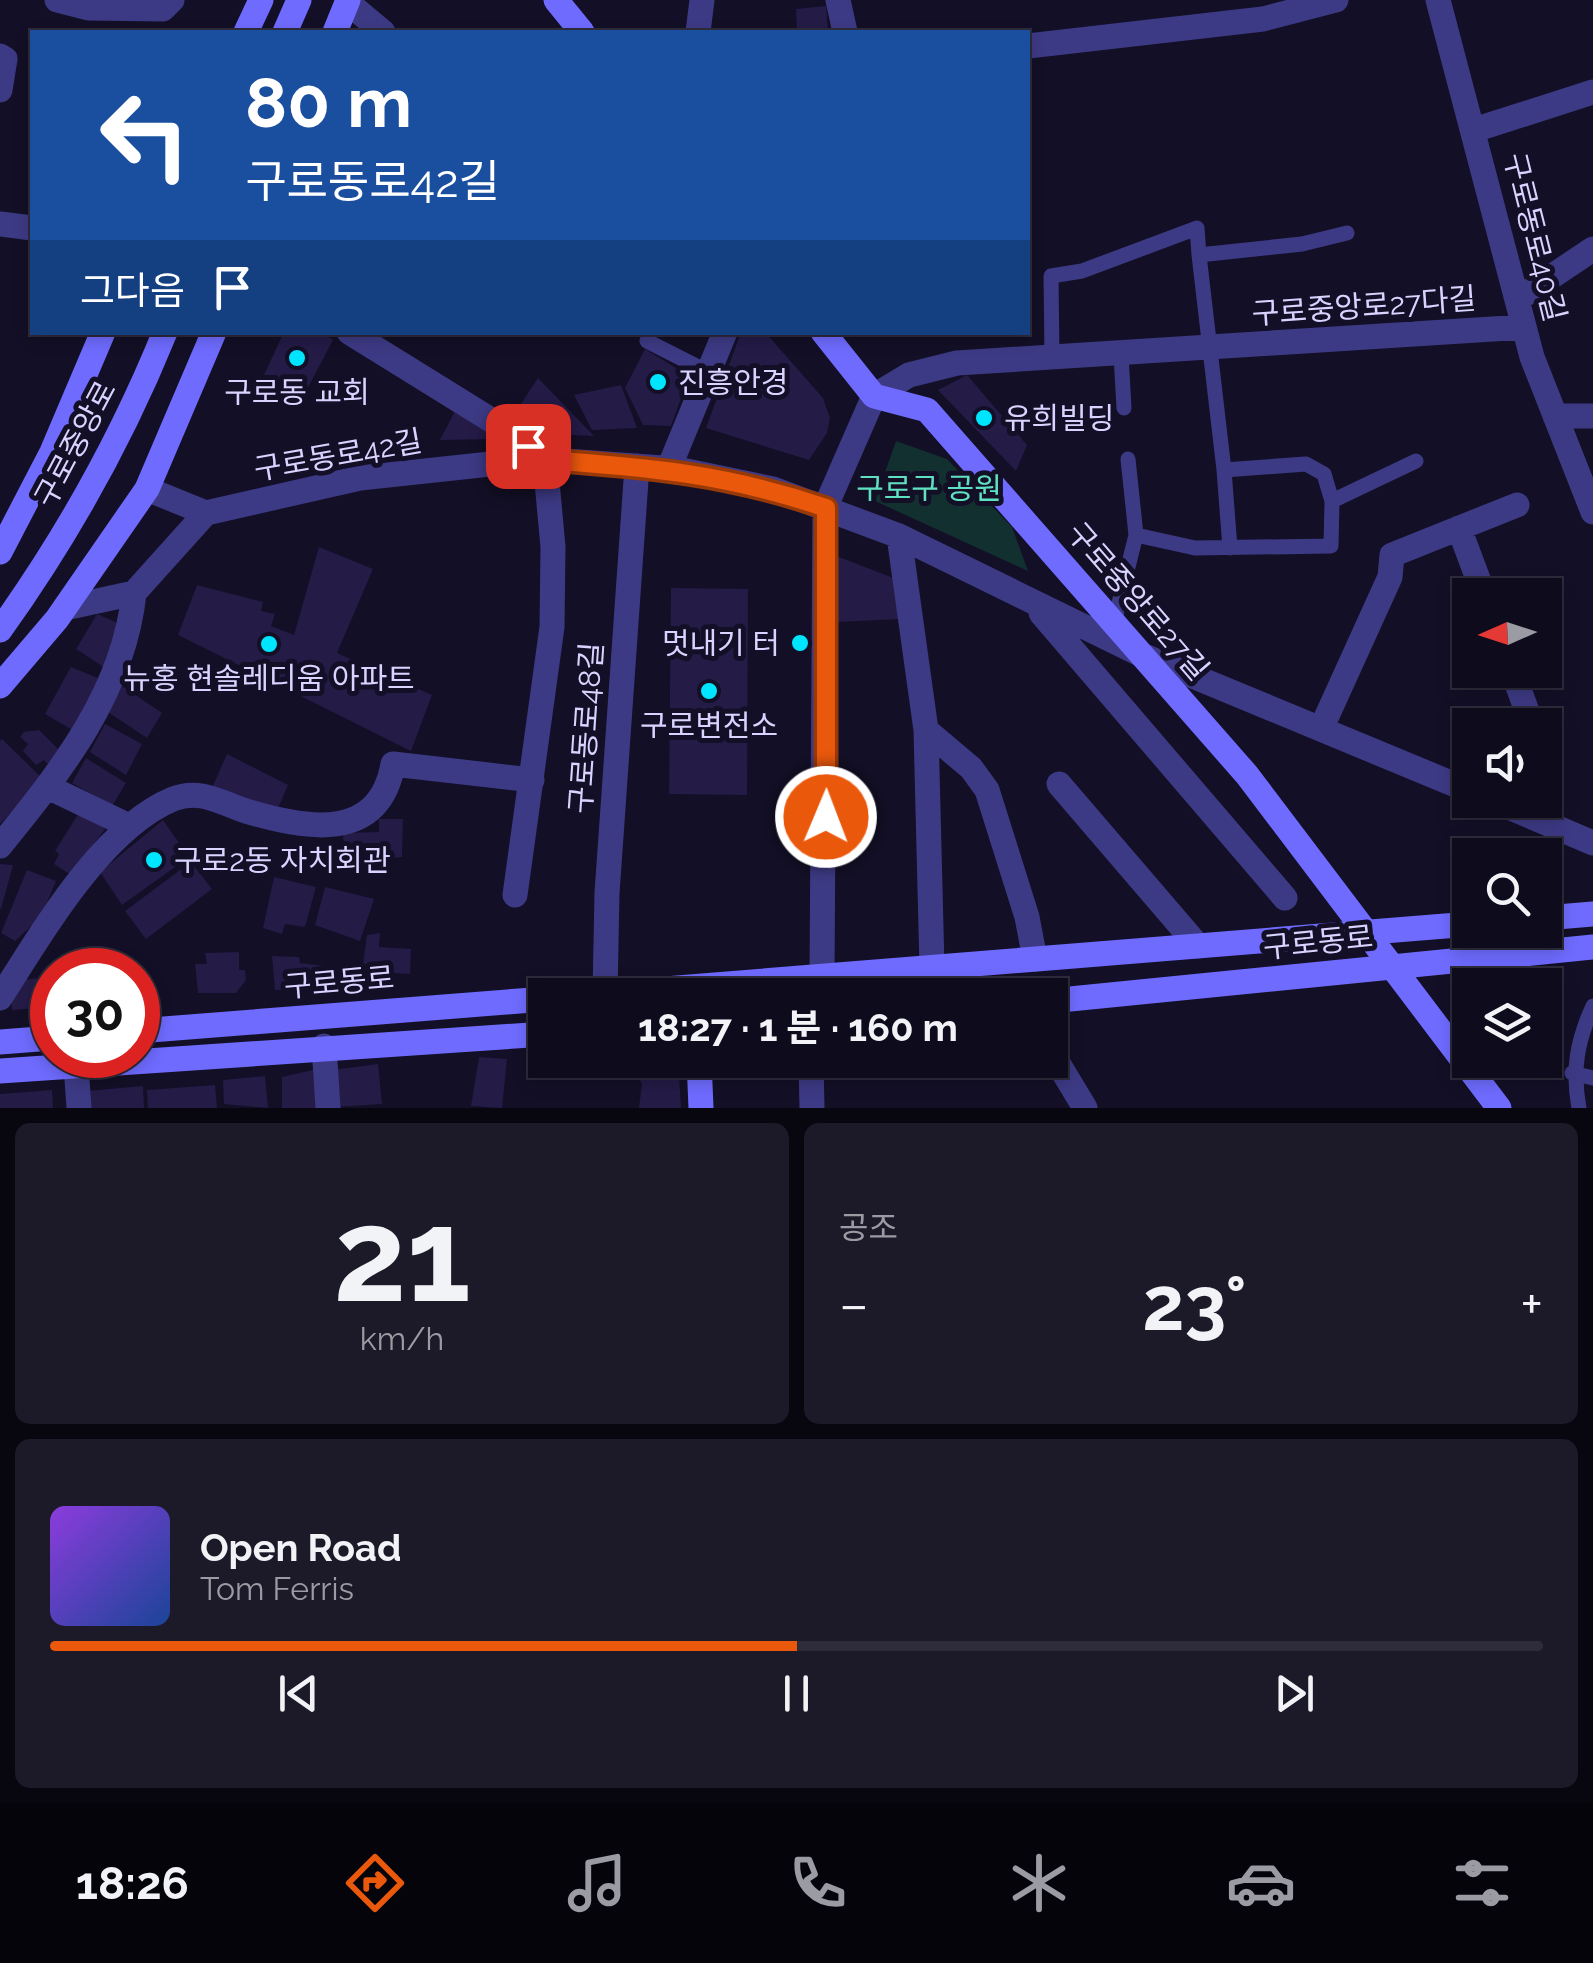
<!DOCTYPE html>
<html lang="ko">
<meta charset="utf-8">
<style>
body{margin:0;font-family:Raleway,"Noto Sans KR",sans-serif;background:#1c1929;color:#f1f3f6;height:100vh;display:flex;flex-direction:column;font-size:38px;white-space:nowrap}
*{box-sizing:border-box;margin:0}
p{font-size:32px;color:#9b9ba3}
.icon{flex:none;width:55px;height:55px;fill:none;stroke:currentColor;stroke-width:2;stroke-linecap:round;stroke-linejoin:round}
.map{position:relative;height:1108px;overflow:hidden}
.details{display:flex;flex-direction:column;gap:15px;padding:15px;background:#08060f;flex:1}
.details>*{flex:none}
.top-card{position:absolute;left:30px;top:30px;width:1000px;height:305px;border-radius:0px;box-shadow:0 5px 15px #0003,0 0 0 2px #2e2b3b;background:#1a4fa0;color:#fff;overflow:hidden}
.needle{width:65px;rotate:267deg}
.fabs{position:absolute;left:1452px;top:578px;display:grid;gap:20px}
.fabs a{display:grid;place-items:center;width:110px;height:110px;border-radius:0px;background:#0e0b1c;box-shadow:0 5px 15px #0003,0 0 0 2px #2e2b3b;font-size:50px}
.speed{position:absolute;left:30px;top:948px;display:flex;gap:20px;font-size:50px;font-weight:700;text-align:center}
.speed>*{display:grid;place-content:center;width:130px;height:130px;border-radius:50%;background:#0e0b1c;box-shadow:0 5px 15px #0003,0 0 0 2px #2e2b3b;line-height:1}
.speed .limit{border:15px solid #d22;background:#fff;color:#111}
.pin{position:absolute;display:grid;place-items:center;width:85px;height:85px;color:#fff;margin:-42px;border-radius:20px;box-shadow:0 5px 15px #0006}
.me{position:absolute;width:110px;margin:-55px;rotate:1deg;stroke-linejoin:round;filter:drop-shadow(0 0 8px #0008)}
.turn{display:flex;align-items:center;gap:35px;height:210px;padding:0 50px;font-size:45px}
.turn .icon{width:130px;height:130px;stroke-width:2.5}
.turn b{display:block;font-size:70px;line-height:85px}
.then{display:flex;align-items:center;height:95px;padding:0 50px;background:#0003;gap:20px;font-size:38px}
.big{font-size:75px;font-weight:700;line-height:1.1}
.details .card{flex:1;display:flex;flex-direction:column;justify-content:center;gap:15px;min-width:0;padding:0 35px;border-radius:15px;background:#1c1929}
.details .dial{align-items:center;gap:0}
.dial b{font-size:130px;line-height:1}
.song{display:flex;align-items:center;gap:30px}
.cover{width:120px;height:120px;border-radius:15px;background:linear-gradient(135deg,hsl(270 70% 55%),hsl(220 70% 35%))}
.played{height:10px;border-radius:5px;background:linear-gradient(90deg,#ea580c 50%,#2e2b3b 50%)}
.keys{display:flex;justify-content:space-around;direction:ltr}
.heat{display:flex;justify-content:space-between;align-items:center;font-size:55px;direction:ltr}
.details .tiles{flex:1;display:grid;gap:15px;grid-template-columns:1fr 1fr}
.card:last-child{grid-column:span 2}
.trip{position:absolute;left:528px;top:978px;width:540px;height:100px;border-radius:0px;background:#0e0b1c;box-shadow:0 5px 15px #0003,0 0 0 2px #2e2b3b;font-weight:700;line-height:100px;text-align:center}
.dock{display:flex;height:160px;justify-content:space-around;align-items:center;background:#06040b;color:#9b9ba3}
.dock .icon{width:70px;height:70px}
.dock .active{color:#ea580c}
.dock b{font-size:45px;color:#f1f3f6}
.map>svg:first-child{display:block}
.green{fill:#12302f}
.building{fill:#241b47}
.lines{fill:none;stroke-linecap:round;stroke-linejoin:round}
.lane{stroke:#3d3a85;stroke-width:15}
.street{stroke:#3d3a85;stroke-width:25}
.secondary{stroke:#6f6bff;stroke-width:25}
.route-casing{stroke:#983908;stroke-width:25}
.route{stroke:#ea580c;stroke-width:18}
.poi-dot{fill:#00e5ff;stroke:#130f26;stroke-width:4}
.labels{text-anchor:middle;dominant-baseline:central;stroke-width:10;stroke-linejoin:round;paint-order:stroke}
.street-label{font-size:30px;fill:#d9d4ff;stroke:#130f26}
.poi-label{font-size:30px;fill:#d9d4ff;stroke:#130f26;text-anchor:start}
.park-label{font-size:30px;fill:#5fe0c0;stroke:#130f26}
</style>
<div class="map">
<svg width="1593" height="1108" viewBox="0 0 1593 1108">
<rect width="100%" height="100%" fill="#130f26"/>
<path class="green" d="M896,441L947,459L1012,527L1028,571L875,501Z"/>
<path class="building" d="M826,6L828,32H797L796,9Z
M284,332H321L333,340L304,395L263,377Z
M741,332H765L823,398L830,418L827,433L809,460L706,428Z
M645,349L689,376L671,426L643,425L625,388Z
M967,375L1027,445L1016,471L938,390Z
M538,378L594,436L531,433L513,416Z
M621,385L637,428L592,430L574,395Z
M455,411L495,432L492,439L440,440Z
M319,547L373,569L337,653L432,695L411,751L178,635L197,585L263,602L261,611L275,614L271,626L294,635Z
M834,555L896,579L899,619L838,622Z
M671,588L748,589L747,795L669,794Z
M97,614L129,628L105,668L76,649Z
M71,667L105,681L76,732L45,714Z
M122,686L162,713L147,738L108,712Z
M105,724L142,744L126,775L90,752Z
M39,730L62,753L51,768L44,760L36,765L23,751L28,744L20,737L24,732Z
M2,739L43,779L0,824V741Z
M227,754L288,785L276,813L212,788Z
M86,758L126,783L112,806L72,783Z
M80,811L105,829L71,875L54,864L59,854L55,851Z
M379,819H403L402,857L344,861L343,833L379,832Z
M163,820L189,857L122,905L100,872Z
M191,862L212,889L146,939L125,911Z
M0,864L13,865L1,909H0Z
M27,870L56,881L41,917L15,941L1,933Z
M274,877L316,887L305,927L285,924L282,934L263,928Z
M325,887L374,899L360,941L315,925Z
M380,933L379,947L411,949L410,974L362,971L367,935Z
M239,952V970H245L246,980L236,993H198L195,964H207L205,953Z
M272,956L299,957L300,963L340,968V989L275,990Z
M52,977V1007L12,1010L11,995L21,980Z
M1550,981L1553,999L1545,1028V985L1529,982Z
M479,1057L507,1059L502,1108L471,1106Z
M629,1060H678L681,1108H639L642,1084Z
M378,1064L382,1104L336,1107L333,1070Z
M313,1070L317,1108H282V1077Z
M265,1076L268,1108L224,1104L223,1080Z
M215,1085L217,1108H148L147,1090Z
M143,1086L144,1108H87L86,1091Z
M52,1090L53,1108H0V1094Z"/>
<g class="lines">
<path class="lane" d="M1199,255L1224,470
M647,341L706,371
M1121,355L1124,408
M1052,358L1051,276L1082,271L1197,228L1199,255L1302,244L1347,233
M1136,535L1195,548L1331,546L1332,501L1416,461
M1230,548L1224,470L1306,464L1324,474L1332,501
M1114,623L1136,535L1128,459
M1572,1073L1593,1078
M1579,1108C1572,1070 1577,1041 1593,1006"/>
<path class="street" d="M57,0L88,8L163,9L172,0
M838,0L845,32
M1438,0L1532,357L1593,512
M347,2L383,32
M698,32L702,0
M1028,46L1263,19L1336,0
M0,56L5,59L0,90
M1474,130L1593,92
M0,224L32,228
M1518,299L1593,249
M349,332L512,433L545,460L553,547L552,627L515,895
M1555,416H1593
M669,468L725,332
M147,489L206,513L360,478L537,459L677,469L773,489L899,536L1142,655L1470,791
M1459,528L1484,595
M899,536L926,730L932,967
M65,608L134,593L206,513
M1041,613L1285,898
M1512,670L1532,725
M1321,729L1390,577L1392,555L1517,505
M926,730L971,768L987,790L1027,917L1035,959
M1545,759V765
M1059,784L1198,946
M48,787L129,826
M1492,800L1593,843
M0,846C61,771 124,692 134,593
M822,976L825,508L874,396L909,375L957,363L1524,327
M605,994L607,893L637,466
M0,998C42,933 101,829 173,799C200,788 221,803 246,811C305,829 379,843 393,764L532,780
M324,1046L328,1108
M1050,1050L1085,1108
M811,1060L812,1108
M76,1065L79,1108"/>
<path class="secondary" d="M556,0L582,32
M246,32L261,0
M285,32L299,0
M335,32L348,0
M823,332L874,396L927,410L1247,775L1499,1108
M0,552L52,452L103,332
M0,630C66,538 122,438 165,332
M0,686L57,619L147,489L214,332
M1545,918L1593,914
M590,995L1470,924
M1050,1001L1593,947
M138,1031L545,999
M0,1042L52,1038
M699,1060L701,1108
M1468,1065L1463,1038L1470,1001
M0,1071L545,1034"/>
</g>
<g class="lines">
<defs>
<path id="route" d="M528,446L545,460C647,467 728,474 826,508V817"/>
</defs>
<use href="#route" class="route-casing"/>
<use href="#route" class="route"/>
</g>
<g class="poi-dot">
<circle cx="297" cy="358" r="10"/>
<circle cx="658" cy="382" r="10"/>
<circle cx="984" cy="418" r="10"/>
<circle cx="800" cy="643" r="10"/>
<circle cx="269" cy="644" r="10"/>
<circle cx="709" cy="691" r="10"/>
<circle cx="154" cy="860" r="10"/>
</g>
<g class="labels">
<g class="street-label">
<text transform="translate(1535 237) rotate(76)">구로동로40길</text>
<text transform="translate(1364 306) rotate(-4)">구로중앙로27다길</text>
<text transform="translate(75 444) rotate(-62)">구로중앙로</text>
<text transform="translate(338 455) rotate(-10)">구로동로42길</text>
<text transform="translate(1138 601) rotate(49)">구로중앙로27길</text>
<text transform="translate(586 728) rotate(-86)">구로동로48길</text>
<text transform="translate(1318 942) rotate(-6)">구로동로</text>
<text transform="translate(339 982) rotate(-5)">구로동로</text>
</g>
<g class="poi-label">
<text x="678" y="382">진흥안경</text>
<text x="297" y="392" text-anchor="middle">구로동 교회</text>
<text x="1004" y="418">유희빌딩</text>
<text x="780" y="643" text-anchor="end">멋내기 터</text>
<text x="269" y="678" text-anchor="middle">뉴홍 현솔레디움 아파트</text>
<text x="709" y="725" text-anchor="middle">구로변전소</text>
<text x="174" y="860">구로2동 자치회관</text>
</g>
<g class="park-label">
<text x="929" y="488">구로구 공원</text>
</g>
</g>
</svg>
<div class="fabs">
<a><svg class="needle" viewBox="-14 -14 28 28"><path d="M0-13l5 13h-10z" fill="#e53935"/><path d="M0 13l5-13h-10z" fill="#9b9ba3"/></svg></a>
<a><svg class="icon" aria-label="sound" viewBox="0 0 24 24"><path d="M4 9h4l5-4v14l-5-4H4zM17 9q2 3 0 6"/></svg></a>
<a><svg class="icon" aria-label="search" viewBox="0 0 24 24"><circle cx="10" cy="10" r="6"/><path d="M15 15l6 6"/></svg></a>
<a><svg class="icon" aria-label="layers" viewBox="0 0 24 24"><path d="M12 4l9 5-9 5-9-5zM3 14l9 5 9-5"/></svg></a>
</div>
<div class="speed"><div class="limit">30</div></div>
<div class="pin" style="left:528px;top:446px;background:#d93025"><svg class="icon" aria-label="arrive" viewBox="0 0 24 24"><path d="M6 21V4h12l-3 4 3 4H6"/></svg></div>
<svg class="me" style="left:826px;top:817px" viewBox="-20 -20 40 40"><circle r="17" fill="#ea580c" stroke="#fff" stroke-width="3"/><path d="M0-11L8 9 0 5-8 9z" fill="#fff"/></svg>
<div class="trip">18:27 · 1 분 · 160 m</div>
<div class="top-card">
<div class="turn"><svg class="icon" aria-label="left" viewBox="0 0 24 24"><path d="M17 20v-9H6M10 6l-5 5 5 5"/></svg><div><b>80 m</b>구로동로42길</div></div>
<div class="then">그다음<svg class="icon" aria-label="arrive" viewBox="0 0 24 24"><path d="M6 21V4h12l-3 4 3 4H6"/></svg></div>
</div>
</div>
<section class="details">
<div class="tiles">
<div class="card dial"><b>21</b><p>km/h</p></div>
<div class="card"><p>공조</p>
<div class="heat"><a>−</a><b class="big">23°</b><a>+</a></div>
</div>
<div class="card">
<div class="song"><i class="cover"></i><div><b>Open Road</b><p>Tom Ferris</p></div></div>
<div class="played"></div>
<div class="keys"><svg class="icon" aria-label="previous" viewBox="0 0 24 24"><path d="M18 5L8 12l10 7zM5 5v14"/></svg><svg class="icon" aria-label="pause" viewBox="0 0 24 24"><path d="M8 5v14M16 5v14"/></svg><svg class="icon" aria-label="next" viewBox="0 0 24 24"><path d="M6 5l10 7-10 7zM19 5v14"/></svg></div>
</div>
</div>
</section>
<nav class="dock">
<b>18:26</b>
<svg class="icon active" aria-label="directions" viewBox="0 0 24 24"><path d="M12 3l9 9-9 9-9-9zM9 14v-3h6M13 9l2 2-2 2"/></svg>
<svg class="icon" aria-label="music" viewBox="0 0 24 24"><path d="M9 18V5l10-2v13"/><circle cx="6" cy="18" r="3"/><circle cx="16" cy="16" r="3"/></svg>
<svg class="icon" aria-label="phone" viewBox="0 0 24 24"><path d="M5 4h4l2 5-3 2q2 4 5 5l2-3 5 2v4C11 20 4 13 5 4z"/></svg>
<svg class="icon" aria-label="climate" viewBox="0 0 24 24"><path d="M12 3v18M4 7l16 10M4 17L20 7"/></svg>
<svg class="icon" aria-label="car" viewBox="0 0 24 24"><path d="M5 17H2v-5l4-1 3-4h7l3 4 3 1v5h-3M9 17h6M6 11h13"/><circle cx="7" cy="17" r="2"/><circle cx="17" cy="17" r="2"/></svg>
<svg class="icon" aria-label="filters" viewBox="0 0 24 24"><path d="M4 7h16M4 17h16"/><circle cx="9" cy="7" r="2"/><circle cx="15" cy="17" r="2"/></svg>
</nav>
